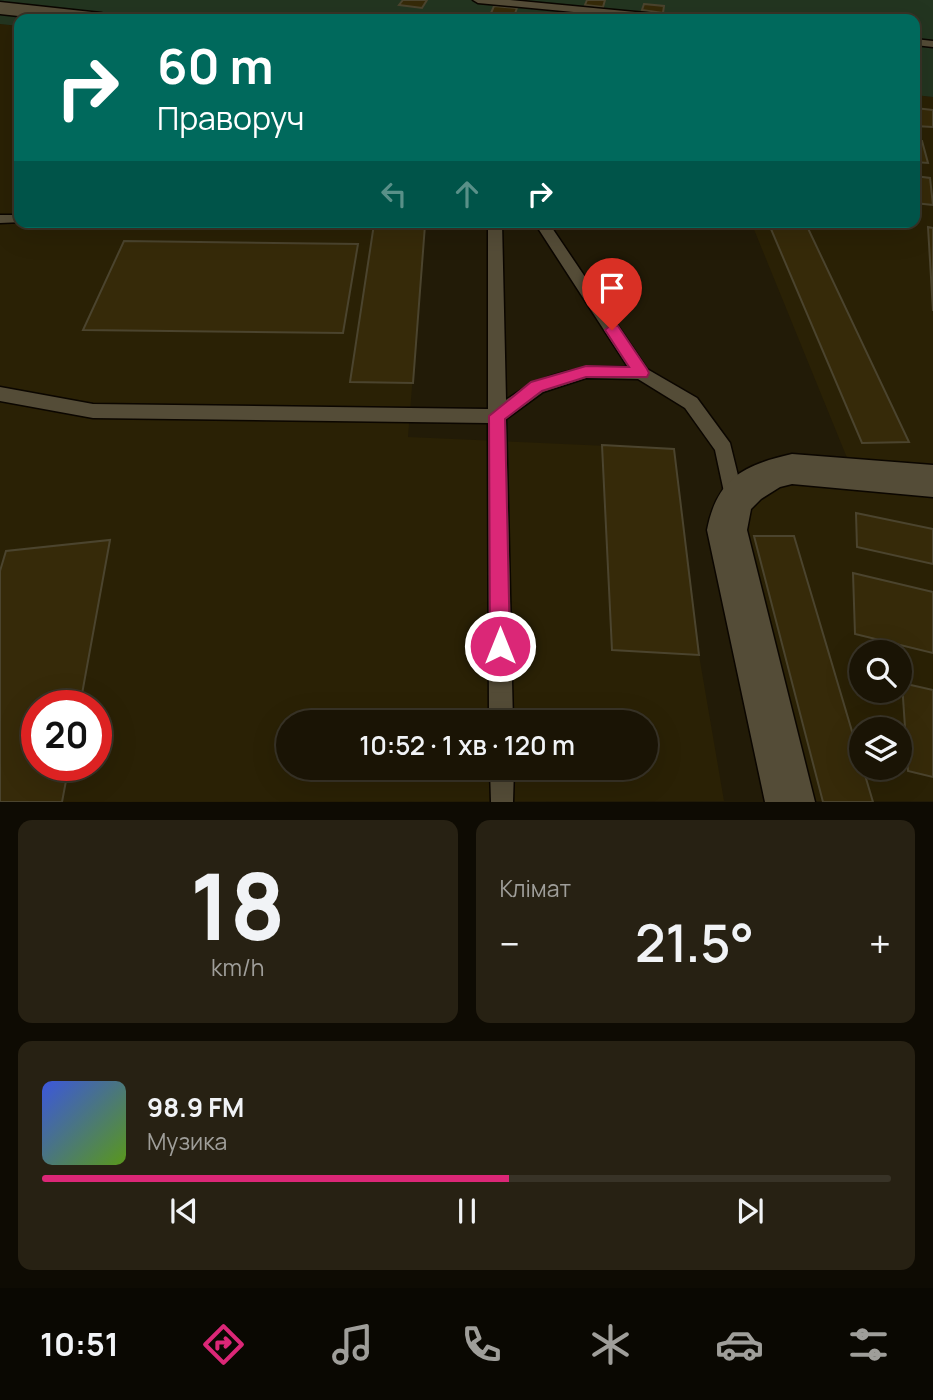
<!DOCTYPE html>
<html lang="uk">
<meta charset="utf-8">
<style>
body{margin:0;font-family:Manrope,sans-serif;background:#272113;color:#f1f3f6;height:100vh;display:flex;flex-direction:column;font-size:26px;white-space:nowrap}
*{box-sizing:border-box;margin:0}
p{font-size:23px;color:#9f9e9a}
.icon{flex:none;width:38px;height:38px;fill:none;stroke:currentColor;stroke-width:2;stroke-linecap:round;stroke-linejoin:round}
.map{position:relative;height:802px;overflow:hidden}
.panel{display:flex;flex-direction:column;gap:18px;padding:18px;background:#0e0b03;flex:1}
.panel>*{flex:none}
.hud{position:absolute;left:14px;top:14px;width:906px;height:214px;border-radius:14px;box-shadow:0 7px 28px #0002,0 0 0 2px #383327;background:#00695c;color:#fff;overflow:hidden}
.tools{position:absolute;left:849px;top:640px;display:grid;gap:14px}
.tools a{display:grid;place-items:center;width:63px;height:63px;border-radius:50%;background:#1a1405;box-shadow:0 7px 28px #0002,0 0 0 2px #383327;font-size:35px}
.speed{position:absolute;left:21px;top:690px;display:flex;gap:14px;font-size:35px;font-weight:700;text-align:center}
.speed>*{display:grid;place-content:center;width:91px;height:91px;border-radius:50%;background:#1a1405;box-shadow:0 7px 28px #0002,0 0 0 2px #383327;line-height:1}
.speed .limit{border:10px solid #d22;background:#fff;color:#111}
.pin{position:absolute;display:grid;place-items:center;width:60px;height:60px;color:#fff;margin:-72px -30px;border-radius:50% 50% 50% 0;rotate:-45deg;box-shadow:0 0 7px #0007}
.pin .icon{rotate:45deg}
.me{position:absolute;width:77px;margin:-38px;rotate:0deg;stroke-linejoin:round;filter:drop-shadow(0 0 5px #0008)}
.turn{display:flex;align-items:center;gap:24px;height:147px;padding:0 28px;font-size:32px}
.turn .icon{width:91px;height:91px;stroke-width:2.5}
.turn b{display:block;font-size:49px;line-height:60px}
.lanes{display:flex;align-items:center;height:66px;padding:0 28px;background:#0003;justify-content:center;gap:35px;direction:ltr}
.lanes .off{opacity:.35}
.big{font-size:52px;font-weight:600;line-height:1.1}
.panel .widget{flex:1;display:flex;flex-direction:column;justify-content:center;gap:10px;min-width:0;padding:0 24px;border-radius:14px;background:#272113}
.panel .dial{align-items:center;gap:0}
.dial b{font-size:91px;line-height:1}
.song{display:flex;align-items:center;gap:21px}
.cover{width:84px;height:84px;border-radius:10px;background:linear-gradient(135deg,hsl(230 70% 55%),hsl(90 70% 35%))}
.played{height:7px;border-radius:4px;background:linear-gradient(90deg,#db2777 55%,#383327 55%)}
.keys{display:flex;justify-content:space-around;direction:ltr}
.heat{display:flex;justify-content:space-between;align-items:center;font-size:38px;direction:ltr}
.panel .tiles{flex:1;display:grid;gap:18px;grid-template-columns:1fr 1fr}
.widget:last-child{grid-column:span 2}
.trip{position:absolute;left:276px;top:710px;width:382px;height:70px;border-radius:35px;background:#1a1405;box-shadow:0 7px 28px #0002,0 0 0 2px #383327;font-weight:600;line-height:70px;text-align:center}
.tabs{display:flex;height:112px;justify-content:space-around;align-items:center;background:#0a0802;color:#9f9e9a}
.tabs .icon{width:49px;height:49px}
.tabs .active{color:#db2777}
.tabs b{font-size:32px;color:#f1f3f6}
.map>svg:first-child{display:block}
.built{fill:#2a2105;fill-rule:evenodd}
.green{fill:#233520}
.building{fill:#362a09;stroke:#4b442e;stroke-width:2}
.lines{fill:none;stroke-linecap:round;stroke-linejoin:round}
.lane-casing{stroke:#0b0600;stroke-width:3}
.street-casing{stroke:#0b0600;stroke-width:3}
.lane{fill:#544c37;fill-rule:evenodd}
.street{fill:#544c37;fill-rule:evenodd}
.route{fill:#db2777;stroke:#8e194d;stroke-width:2}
</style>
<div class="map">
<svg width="933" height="802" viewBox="0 0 933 802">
<rect width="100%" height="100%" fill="#221b07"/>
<path class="built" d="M0,24L19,26V222L425,225L408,437L674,449L699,655L724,801L0,802ZM37,705H96V765H37ZM289,723H646V768H289Z
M915,95L933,97V801H790L729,515L750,484L854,475L751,222H915ZM861,653H900V691H861ZM861,730H900V768H861Z"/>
<path class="green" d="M0,0H933V97L915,95V19H19V26L0,24Z"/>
<path class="building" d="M403,0H427L422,8L399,5Z
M587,0H605L603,7L585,5Z
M644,4L664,6L663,13L642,10Z
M494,6L517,8L514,16L491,13Z
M915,108L933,110V127L915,126Z
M915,140L922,141L928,163L915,162Z
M915,176L930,178L933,205L915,203Z
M768,222H805L909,442L862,443Z
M374,224L425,225L413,383L350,382Z
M928,227L933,228V311Z
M124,241L358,244L343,333L83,330Z
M602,445L674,449L699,655L612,650Z
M856,513L933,529V564L857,547Z
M754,536H794L873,802H823Z
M110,540L80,705H37V765H69L62,802H0V571L6,551Z
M853,573L933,592V653L855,634Z
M902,683L933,690V777L908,771Z"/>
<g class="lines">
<defs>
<path id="lane" d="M473,0H510L677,16L682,19H647L478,3Z
M915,39L933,41V47L915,45Z
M0,215H19V222H23L0,223Z
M488,222H502L506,400C547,371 579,366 628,367L534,222H548L647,369L697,398L730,443L744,500L741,506L734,508L727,506L715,450L685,408L638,379L586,378L543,392L506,419L513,723H489L488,423L93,418L0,401V387L93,404L488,409Z
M490,768H514L513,802H491Z"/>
<path id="street" d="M0,2L101,13L108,15L111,19H46L0,14Z
M792,454L933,465V497L792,484L780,487L761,499L751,509L747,530L815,802H765L707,530C717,478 744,465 792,454Z"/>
</defs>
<use href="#lane" class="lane-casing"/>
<use href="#street" class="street-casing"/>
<use href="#lane" class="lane"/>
<use href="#street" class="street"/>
</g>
<path class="route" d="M612,324L618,326L647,369L649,373L647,377H586L542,391L505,419L510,646L507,653L500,656L493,653L490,646L489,416L531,382L586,366L629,367L605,330Z"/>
</svg>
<div class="tools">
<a><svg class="icon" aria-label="search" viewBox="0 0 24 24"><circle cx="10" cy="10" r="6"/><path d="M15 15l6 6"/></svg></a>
<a><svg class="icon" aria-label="layers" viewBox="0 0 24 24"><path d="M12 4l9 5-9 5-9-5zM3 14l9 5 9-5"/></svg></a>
</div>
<div class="speed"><div class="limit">20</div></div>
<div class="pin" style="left:612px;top:330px;background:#d93025"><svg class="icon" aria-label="arrive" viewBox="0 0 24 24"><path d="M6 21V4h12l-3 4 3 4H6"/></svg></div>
<svg class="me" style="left:500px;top:646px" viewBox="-20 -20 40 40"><circle r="17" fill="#db2777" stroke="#fff" stroke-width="3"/><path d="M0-11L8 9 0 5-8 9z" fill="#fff"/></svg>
<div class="trip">10:52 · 1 хв · 120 m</div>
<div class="hud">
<div class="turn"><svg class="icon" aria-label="right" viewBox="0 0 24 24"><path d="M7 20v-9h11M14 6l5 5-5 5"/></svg><div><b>60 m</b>Праворуч</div></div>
<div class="lanes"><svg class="icon off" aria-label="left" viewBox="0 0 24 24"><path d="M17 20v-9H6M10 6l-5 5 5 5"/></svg><svg class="icon off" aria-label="ahead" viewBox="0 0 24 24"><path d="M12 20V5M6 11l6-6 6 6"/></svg><svg class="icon" aria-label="right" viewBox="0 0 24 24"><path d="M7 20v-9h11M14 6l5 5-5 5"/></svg></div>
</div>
</div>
<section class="panel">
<div class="tiles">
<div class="widget dial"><b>18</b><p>km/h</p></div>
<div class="widget"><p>Клімат</p>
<div class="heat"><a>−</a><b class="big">21.5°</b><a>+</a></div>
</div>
<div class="widget">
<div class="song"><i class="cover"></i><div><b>98.9 FM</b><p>Музика</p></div></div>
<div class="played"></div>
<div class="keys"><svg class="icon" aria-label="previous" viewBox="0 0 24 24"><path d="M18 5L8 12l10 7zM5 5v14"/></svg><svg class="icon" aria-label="pause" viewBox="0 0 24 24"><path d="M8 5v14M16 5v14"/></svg><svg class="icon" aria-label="next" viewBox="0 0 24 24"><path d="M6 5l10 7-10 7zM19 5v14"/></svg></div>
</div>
</div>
</section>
<nav class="tabs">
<b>10:51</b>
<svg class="icon active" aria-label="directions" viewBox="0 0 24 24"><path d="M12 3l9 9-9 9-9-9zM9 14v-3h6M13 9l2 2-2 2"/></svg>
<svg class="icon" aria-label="music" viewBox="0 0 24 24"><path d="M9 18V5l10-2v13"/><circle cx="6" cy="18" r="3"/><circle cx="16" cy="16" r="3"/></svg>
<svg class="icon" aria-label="phone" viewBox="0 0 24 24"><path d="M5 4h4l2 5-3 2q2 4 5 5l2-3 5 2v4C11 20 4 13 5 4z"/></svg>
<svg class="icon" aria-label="climate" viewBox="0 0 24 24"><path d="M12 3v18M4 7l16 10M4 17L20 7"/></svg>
<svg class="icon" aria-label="car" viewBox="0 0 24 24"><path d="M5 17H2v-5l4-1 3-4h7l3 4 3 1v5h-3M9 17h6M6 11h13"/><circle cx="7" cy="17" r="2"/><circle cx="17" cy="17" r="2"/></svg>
<svg class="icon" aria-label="filters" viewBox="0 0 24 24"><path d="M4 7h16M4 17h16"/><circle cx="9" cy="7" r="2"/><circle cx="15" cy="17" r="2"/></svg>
</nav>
